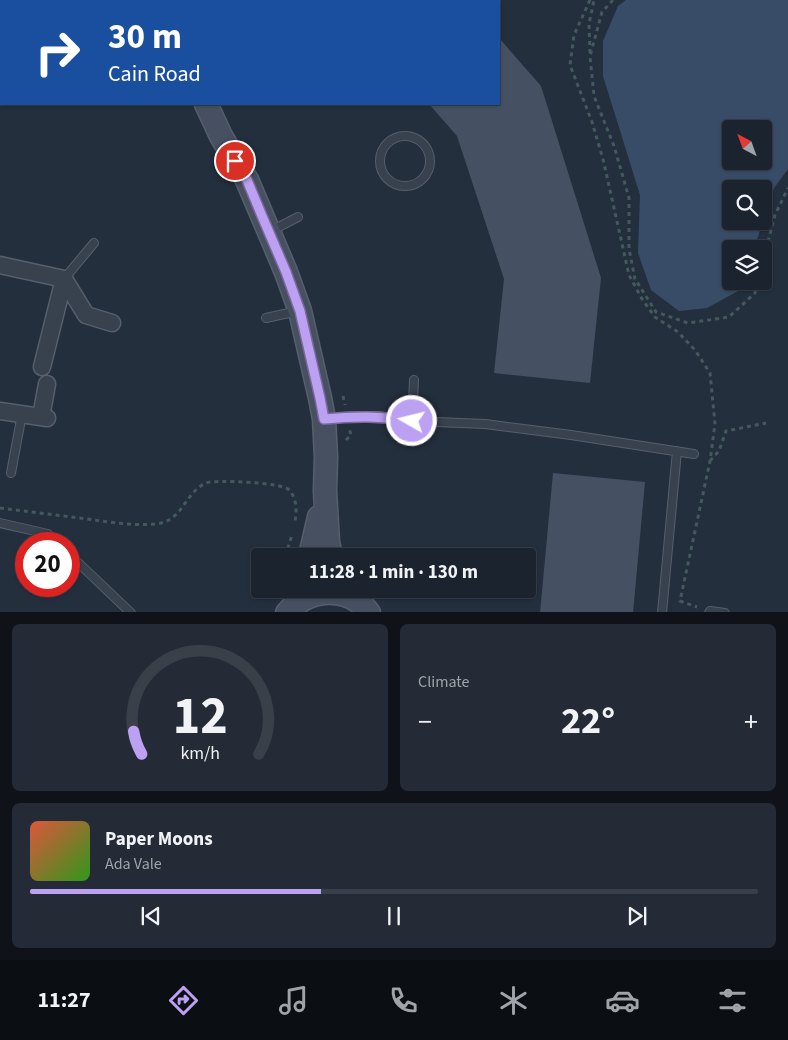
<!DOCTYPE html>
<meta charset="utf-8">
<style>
body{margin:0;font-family:"Source Sans 3",sans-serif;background:#242b36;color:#f1f3f6;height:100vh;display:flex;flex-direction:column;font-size:19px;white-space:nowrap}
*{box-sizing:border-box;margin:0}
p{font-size:16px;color:#a0a4aa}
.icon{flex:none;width:28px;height:28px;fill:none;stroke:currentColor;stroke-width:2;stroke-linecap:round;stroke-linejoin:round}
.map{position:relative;height:612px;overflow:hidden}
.drawer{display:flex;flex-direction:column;gap:12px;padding:12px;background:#0f1319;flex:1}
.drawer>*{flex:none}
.top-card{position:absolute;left:0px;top:0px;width:500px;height:105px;box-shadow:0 1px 4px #0004,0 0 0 1px #39404a;background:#1a4fa0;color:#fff;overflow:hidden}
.needle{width:32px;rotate:319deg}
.tools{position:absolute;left:722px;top:120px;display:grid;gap:10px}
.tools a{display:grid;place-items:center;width:50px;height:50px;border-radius:5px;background:#1b232e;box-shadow:0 1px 4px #0004,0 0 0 1px #39404a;font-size:25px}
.speed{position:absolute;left:15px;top:532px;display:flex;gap:10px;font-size:25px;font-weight:700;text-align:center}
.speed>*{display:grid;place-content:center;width:65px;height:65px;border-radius:50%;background:#1b232e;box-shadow:0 1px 4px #0004,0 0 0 1px #39404a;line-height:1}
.speed .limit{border:8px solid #d22;background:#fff;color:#111}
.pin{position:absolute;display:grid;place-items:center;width:42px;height:42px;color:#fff;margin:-21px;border:2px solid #fff;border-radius:50%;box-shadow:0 1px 5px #0007}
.me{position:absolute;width:55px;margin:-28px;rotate:278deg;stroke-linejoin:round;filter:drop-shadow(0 0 4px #0008)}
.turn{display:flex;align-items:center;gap:18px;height:105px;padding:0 25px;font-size:22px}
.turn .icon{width:65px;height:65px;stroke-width:2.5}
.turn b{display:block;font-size:35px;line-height:42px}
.big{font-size:38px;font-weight:700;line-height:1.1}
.drawer .card{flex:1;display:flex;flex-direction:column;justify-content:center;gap:8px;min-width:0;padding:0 18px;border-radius:8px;background:#242b36}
.drawer .dial{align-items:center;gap:0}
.dial svg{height:130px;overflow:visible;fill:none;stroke:#39404a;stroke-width:7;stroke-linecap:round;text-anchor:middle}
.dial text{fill:#f1f3f6;stroke:none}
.song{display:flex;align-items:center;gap:15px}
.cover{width:60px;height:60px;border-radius:8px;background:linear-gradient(135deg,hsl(10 70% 55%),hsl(110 70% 35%))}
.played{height:5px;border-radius:2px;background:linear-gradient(90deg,#bca0f2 40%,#39404a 40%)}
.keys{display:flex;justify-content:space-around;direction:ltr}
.heat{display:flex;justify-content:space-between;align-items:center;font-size:28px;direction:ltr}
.drawer .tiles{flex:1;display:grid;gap:12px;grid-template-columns:1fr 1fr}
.card:last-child{grid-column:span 2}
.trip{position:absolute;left:251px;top:548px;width:285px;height:50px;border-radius:5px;background:#1b232e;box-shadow:0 1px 4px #0004,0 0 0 1px #39404a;font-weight:700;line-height:50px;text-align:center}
.dock{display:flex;height:80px;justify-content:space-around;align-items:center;background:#0b0e12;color:#a0a4aa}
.dock .icon{width:35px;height:35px}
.dock .active{color:#bca0f2}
.dock b{font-size:22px;color:#f1f3f6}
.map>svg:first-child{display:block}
.water{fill:#394c67;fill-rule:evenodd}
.building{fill:#455162}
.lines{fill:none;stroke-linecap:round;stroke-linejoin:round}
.lane-casing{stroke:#565f6c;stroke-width:10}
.street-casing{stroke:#565f6c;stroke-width:19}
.secondary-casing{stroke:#565f6c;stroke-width:25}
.path{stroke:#44595c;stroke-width:3;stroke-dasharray:4 4;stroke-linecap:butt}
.lane{stroke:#38414e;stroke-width:8}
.street{stroke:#38414e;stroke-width:16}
.secondary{stroke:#465061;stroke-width:22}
.route-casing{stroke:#7a689d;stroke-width:12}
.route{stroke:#bca0f2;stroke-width:9}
</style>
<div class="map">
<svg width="788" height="613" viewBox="0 0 788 613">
<rect width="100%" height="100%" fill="#242f3e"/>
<path class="water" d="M626,0H788V169L774,188L764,220V189H731V221H763L754,249H731V281H743L740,290L707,308L679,311L651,290L638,253L640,195L603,76V41L618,6ZM731,129H764V161H731Z"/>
<path class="building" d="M499,38L541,86L601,278L590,383L494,373L504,279L457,136L429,104H499Z
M553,473L645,482L633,613H540Z"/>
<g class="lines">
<defs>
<path id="lane" d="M380 161a25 25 0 1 1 50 0a25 25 0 1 1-50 0Z
M271,231L298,217
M64,279L94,243
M266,318L298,311
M326,419L351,416H379L412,421L485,424L571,435L694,454
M412,421L414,380
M11,473L22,414
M0,523L48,534L58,544
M69,554L131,613
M662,613L677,451
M709,613L710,611L725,613"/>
<path id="street" d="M0,82H1
M0,265L64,279L42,367
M64,279L86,315L112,323
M0,411L47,418
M41,417L47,384"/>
<path id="secondary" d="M210,1L211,0
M206,104L221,136L247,180L286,272L300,311L320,398L324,419L326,457L325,491L328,542L331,556
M310,556L319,517
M287,613C307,588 349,584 369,613"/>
</defs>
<use href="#lane" class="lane-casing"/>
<use href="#street" class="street-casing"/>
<use href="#secondary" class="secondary-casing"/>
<path class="path" d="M590,0L574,35L570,65L592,122L603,159L629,275L642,299L655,317L678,332L695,350L710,373L715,424L710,461L680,601L697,607
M613,0L602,12L590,56L594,96L614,146L629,198V249L635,279L656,312L688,323L729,317L755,293L758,281
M590,53L589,24L594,0
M764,257L775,215L788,188
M343,396L345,405
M346,440L351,435L349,428
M710,461L719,451L726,431L766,423
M0,508C29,512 58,515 87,519C109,522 132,526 155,524C183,522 184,493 206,483C215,479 281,483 288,489C297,497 297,511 295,521
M289,556L287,551L292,535"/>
<use href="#lane" class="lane"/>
<use href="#street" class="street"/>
<use href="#secondary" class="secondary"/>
</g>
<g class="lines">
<defs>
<path id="route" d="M235,161L247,180L262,216L286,272L300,311L320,398L324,419C356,416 380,416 412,421"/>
</defs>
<use href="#route" class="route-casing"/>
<use href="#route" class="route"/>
</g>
</svg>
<div class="tools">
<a><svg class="needle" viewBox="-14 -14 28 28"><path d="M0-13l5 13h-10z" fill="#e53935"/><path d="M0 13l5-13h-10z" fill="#a0a4aa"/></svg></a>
<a><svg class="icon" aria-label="search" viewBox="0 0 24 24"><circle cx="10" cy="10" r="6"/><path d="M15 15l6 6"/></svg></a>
<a><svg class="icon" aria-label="layers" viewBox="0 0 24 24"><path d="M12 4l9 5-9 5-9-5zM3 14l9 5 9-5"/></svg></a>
</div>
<div class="speed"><div class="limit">20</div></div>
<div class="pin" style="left:235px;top:161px;background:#d93025"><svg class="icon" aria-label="arrive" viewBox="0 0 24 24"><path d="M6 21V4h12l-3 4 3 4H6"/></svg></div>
<svg class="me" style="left:412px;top:421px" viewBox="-20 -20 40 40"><circle r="17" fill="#bca0f2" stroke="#fff" stroke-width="3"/><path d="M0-11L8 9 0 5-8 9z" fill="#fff"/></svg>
<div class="trip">11:28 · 1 min · 130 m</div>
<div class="top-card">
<div class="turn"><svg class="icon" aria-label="right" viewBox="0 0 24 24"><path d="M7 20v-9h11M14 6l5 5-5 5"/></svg><div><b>30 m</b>Cain Road</div></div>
</div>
</div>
<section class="drawer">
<div class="tiles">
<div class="card dial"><svg viewBox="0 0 100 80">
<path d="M14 69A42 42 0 1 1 86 69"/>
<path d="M14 69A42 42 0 0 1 9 55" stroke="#bca0f2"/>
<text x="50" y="56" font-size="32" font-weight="700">12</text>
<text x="50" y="72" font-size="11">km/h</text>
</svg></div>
<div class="card"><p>Climate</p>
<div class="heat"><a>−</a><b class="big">22°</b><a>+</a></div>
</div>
<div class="card">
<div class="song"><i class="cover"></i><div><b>Paper Moons</b><p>Ada Vale</p></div></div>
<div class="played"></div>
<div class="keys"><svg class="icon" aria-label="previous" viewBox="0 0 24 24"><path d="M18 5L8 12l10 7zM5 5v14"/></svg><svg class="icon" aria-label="pause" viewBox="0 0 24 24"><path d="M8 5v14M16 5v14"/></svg><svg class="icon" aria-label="next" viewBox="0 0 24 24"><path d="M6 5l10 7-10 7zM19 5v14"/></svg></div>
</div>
</div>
</section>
<nav class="dock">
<b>11:27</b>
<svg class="icon active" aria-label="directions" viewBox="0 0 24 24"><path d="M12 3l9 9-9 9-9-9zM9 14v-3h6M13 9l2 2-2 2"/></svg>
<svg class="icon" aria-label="music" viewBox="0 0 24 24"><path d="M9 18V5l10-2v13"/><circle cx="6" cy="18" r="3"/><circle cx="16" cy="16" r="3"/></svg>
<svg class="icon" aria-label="phone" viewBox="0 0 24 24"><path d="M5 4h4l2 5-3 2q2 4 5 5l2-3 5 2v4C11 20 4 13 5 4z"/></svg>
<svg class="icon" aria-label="climate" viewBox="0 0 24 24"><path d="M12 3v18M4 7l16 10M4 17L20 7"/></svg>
<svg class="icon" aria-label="car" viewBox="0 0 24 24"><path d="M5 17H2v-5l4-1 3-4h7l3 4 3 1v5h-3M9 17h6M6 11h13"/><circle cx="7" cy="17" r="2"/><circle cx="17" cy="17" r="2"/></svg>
<svg class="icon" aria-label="filters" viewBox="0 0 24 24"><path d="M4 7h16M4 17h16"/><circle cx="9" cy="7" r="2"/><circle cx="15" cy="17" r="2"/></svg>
</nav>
